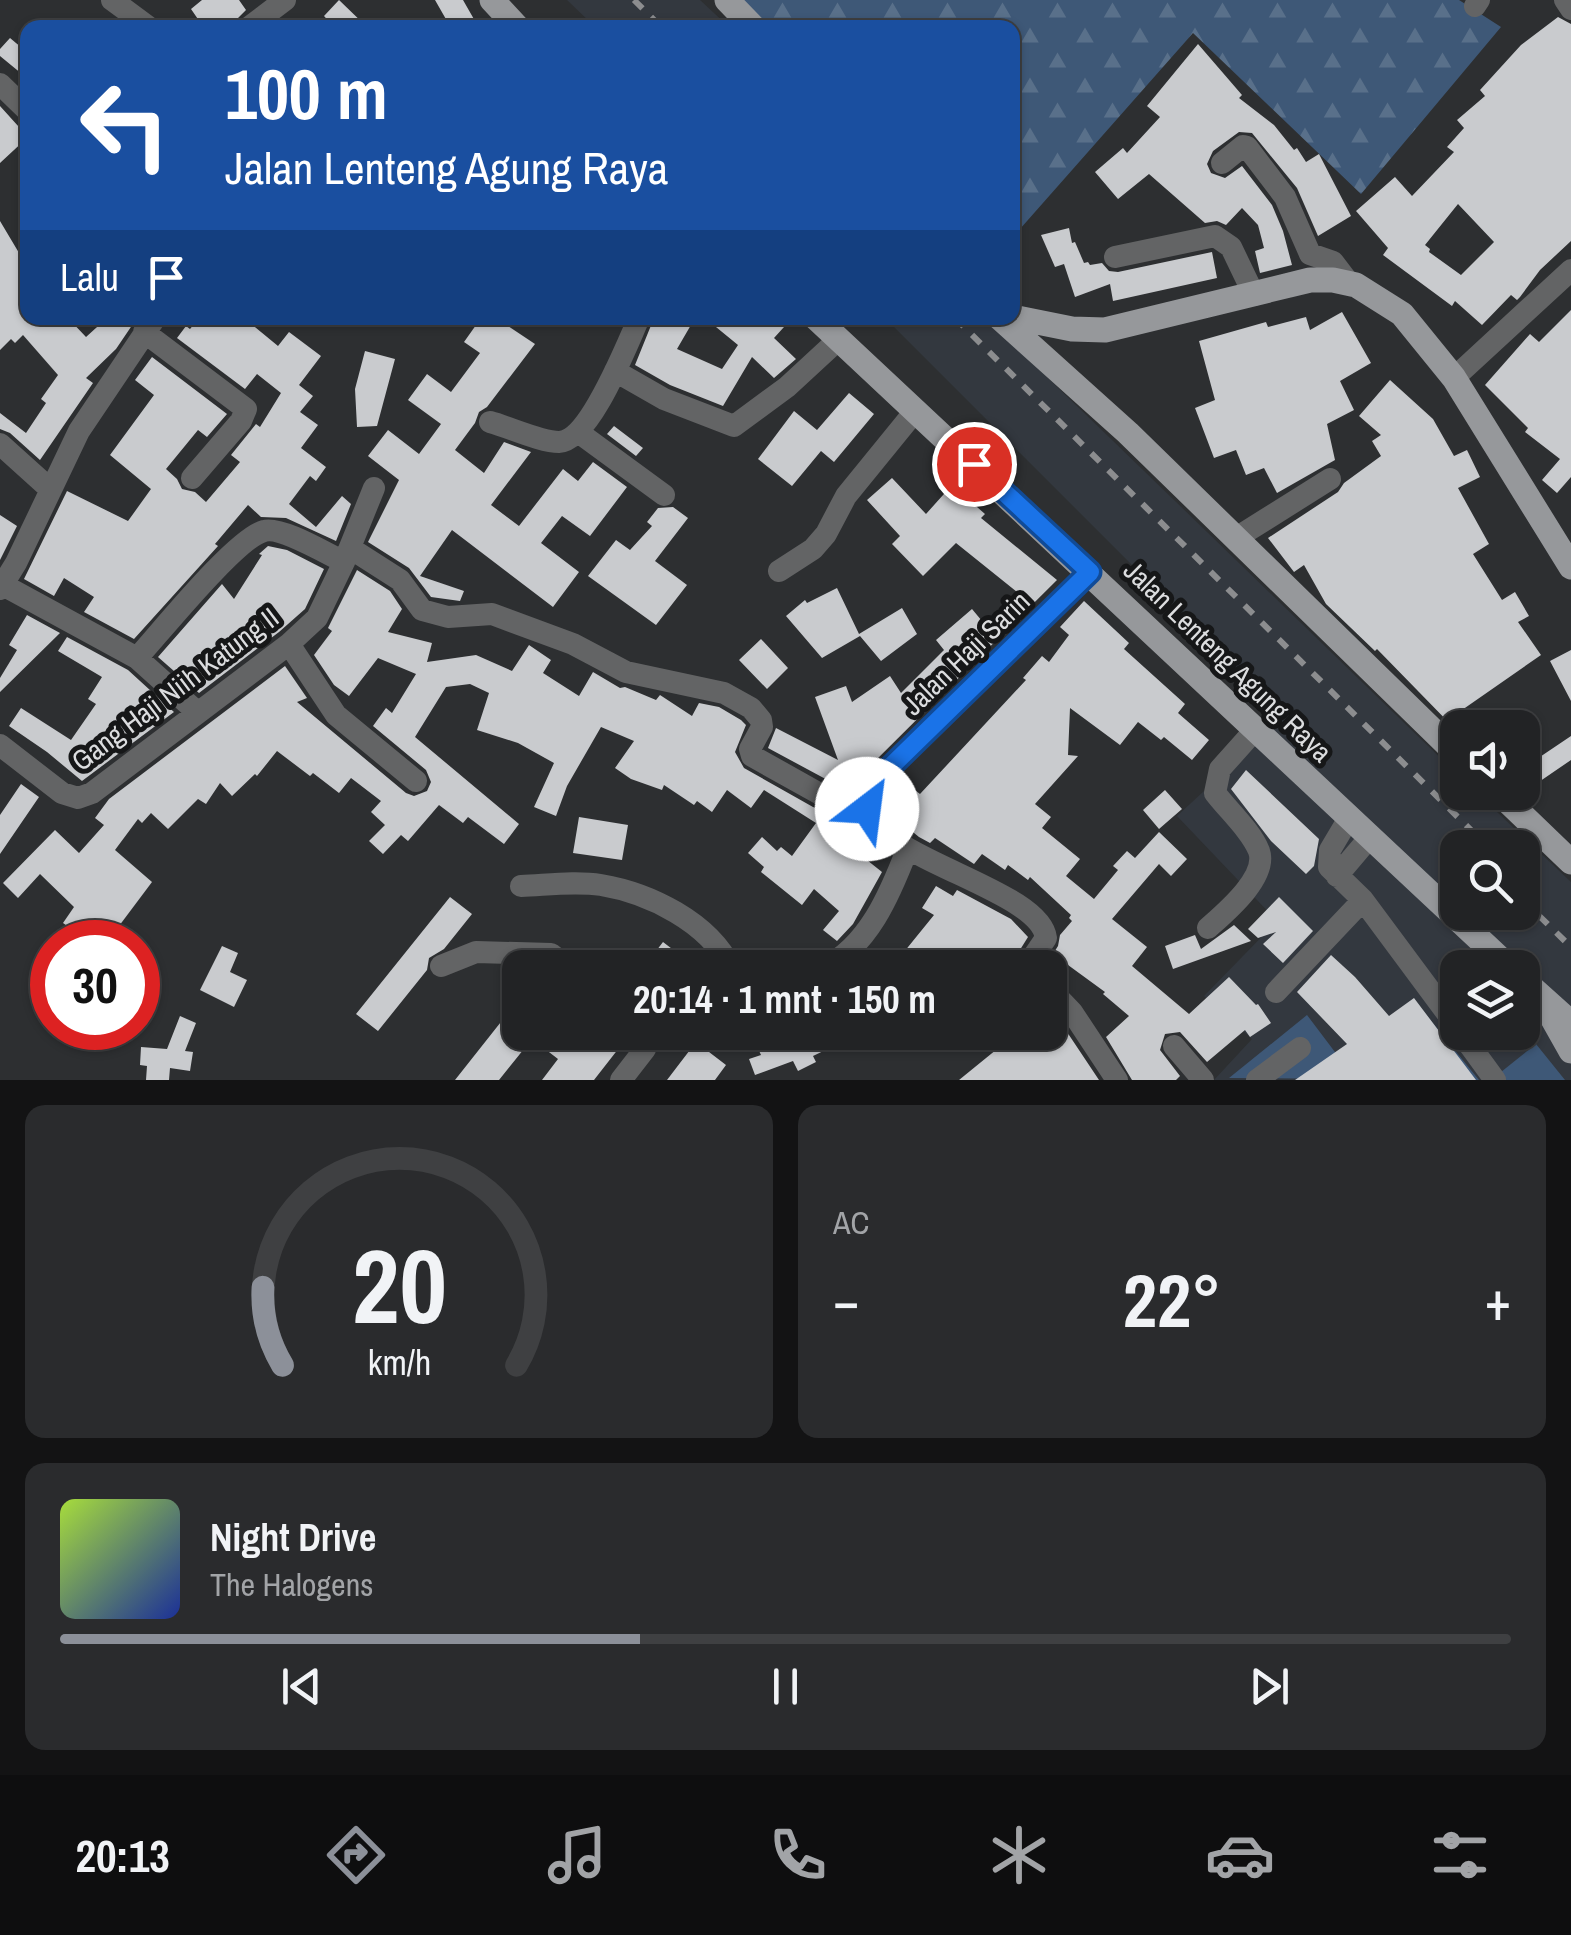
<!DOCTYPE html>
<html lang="id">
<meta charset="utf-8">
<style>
body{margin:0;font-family:"Archivo Narrow",sans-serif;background:#2a2b2d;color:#f1f3f6;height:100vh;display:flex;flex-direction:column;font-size:38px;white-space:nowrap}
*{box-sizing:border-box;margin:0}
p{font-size:32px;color:#a2a4a7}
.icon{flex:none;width:55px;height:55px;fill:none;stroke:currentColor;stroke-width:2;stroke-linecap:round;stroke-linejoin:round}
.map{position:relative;height:1080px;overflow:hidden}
.sheet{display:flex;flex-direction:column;gap:25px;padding:25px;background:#131314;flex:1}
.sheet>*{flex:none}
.top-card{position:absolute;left:20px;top:20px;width:1000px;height:305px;border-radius:20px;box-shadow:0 2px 8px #0004,0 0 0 2px #3f4042;background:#1a4fa0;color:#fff;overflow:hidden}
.tools{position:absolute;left:1440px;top:710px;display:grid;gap:20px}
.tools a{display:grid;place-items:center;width:100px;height:100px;border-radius:20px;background:#222325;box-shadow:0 2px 8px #0004,0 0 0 2px #3f4042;font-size:50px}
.speed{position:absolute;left:30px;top:920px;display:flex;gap:20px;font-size:50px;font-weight:700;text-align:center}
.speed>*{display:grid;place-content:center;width:130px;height:130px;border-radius:50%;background:#222325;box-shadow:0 2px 8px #0004,0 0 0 2px #3f4042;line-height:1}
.speed .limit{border:15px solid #d22;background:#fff;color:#111}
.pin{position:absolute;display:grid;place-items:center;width:85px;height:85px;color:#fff;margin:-42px;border:5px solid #fff;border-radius:50%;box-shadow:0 2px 10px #0007}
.me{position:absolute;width:110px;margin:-55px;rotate:30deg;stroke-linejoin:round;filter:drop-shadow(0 0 8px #0008)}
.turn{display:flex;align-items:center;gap:35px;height:210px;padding:0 40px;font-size:45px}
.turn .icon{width:130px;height:130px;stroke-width:2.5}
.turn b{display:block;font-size:70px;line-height:85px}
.then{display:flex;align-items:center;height:95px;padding:0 40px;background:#0003;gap:20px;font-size:38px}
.big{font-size:75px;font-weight:700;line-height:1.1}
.sheet .card{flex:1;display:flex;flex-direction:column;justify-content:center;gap:15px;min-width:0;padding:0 35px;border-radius:20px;background:#2a2b2d}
.sheet .dial{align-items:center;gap:0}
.dial svg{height:260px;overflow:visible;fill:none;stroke:#3f4042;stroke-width:7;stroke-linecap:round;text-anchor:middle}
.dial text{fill:#f1f3f6;stroke:none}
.song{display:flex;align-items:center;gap:30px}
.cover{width:120px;height:120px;border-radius:15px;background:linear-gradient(135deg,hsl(80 70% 55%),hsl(230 70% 35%))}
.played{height:10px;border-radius:5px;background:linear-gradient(90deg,#8c9099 40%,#3f4042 40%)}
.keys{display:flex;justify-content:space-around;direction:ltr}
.heat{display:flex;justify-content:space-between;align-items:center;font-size:55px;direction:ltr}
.sheet .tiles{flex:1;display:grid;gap:25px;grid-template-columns:1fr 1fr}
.card:last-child{grid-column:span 2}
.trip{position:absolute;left:502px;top:950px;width:565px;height:100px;border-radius:20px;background:#222325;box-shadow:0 2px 8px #0004,0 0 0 2px #3f4042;font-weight:700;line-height:100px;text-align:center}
.dock{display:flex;height:160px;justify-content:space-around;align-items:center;background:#0e0e0f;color:#a2a4a7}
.dock .icon{width:70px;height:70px}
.dock .active{color:#8c9099}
.dock b{font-size:45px;color:#f1f3f6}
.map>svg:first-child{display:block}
.built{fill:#33383f;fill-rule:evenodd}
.green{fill:#3e5877}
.forest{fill:url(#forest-firs)}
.building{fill:#c9cbce;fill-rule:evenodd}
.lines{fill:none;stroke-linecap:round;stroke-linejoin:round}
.minor{stroke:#636465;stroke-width:22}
.major{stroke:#96989b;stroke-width:25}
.rail{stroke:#8c8d8f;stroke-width:6;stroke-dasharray:12 12;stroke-linecap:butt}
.route-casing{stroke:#114b97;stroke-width:25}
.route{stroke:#1a73e8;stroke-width:18}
.labels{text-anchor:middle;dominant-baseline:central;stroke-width:10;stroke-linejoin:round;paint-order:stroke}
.street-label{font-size:28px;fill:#dcdddf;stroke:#161718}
</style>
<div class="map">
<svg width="1571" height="1080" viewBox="0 0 1571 1080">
<defs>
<pattern id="forest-firs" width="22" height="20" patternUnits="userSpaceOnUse" patternTransform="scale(2.5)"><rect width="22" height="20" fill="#3e5877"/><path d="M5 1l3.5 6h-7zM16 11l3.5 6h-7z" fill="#59708a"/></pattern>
</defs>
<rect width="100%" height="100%" fill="#2d2f31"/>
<path class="built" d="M567,0H700L729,27H595Z
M885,318H986L1457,774L1458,792L1477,793L1571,882V1080H1214L1252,1039L1204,996L1277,921L1177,816L1284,717ZM1458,848H1522V912H1458ZM1458,968H1522V1032H1458Z"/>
<path class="green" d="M1419,1006L1479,1080L1229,1078L1307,1015L1341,1060Z
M1536,1044L1565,1080H1491Z"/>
<path class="forest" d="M743,0H1459L1501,27L1361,194L1193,33L1013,237L1012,28L766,27Z"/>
<path class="building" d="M202,0H239L246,10L235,21L233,28H204L191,9Z
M339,0L368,28H335L324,16Z
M435,0H463L479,28H451Z
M1558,17L1571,24V241L1540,270L1520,297L1517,300L1511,295L1482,325L1455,301L1452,306L1383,255L1388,248L1356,211L1395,177L1412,196L1454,152L1447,147L1464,128L1457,120L1485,96L1480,90L1521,45ZM1458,204L1494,242L1461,275L1429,252L1430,249L1425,245Z
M10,38L28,53V79L0,56V49Z
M1198,44L1242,95L1239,98L1274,125L1294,150L1297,148L1306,162L1319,154L1351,216L1318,236L1297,188L1252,133L1239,132L1213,151L1207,164L1211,173L1225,178L1242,166L1272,205L1283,231L1292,265L1260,273L1255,251L1264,248L1258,225L1242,208L1226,225L1217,221L1205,223L1149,174L1118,199L1095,172L1123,148L1127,153L1160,117L1147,106Z
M0,106L28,137L0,163Z
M0,221L28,268V318H68L86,337L107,318H137L116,349L86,378L93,383L40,460L10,433L0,429V413L26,433L46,403L41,399L58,375L23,335L15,343L11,339L0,350Z
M1069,228L1072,243L1075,242L1084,263L1088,262L1090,265L1102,263L1109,271L1118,272L1212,252L1217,278L1113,301L1110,284L1075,297L1064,264L1055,267L1041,235Z
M1571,310V477L1557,493L1542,480L1560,459L1525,432L1528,428L1485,385L1530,334L1539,342Z
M1342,312L1371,363L1340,381L1354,410L1327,424L1335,460L1277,493L1264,468L1246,475L1236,450L1214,458L1195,408L1215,400L1199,341L1266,322L1268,327L1306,317L1310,330Z
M199,318H244L278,346L289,332L321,356L299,385L313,396L300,412L318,425L301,448L326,467L316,481L310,476L289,504L316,527L342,496L351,504L336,541L286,518L261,517L248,505L215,544L218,546L134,639L84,612L94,597L64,578L54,596L24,579L67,491L128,521L151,489L110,455L154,395L135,380L152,357L227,414L207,437L198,430L166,469L177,479L182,489L195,492L206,502L240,462L231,455L256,424L260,427L281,393L257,374L245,389L177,338L186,326L190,329Z
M481,318H496L535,344L487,407L479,412L475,423L455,450L484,473L504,442L531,452L491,505L519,526L563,469L578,481L593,462L627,487L590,536L562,516L541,543L579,572L553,607L452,530L420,576L464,591L460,601L431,597L409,568L368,542L399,480L368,456L388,430L419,454L441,424L408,400L427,374L451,392L480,353L464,342Z
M654,318H695L677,349L722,369L738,345L705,318H773L784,327L774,338L796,359L774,378L752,357L723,406L670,385L635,365Z
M365,351L395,359L377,426L357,427L355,389Z
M1390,380L1433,419L1454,456L1467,450L1480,477L1458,488L1489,544L1473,554L1502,600L1515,592L1529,616L1518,622L1541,655L1462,710L1484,728H1458V732L1377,649L1375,651L1326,604L1304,565L1294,572L1268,538L1338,492L1344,483L1381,456L1372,441L1381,435L1359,416Z
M849,393L874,414L834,462L821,451L792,486L758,459L794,411L817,430Z
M614,426L643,448L636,456L607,434Z
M892,478L926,514L952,485L985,514L981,518L1057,580L866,770L860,780L847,761L833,783L768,748L776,728L838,760L815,697L846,686L852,702L890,676L901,693L944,650L936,640L972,609L987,627L1017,592L956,543L923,576L892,544L900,536L867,500Z
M673,507L688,518L655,561L687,585L656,625L588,576L616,540L630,550L652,526L647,522L658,508Z
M0,515L17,526L0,560Z
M268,546L287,550L324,569L305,609L279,632L199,693L158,657L222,584L234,599L262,555L259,554Z
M357,570L390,591L402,609L388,632L432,643L427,662L476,655L512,671L529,645L551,660L543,673L579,696L593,672L620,688L625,687L656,700L660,695L692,716L699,703L719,707L741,720L746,725L735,752L744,768L813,807L827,812H841L850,819L838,837L882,872L853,924L837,941L823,930L839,911L814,889L802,905L761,872L764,867L748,853L762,837L777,851L781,847L792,856L816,823L764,790L751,808L727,790L712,812L697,801L694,805L664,785L662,790L631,779L615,768L634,741L601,727L567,786L556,816L534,807L554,763L518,743L477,730L489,693L470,684L446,687L415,737L519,824L504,844L468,817L463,823L439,805L408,841L401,835L383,854L369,841L385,825L371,812L381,801L351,778L339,793L313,773L310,776L277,751L257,776L255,774L232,796L220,783L206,804L198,799L168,829L151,813L142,823L138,819L115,850L152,882L116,930L111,925L98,942H90L63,923L74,907L40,874L18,898L3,883L55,830L79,853L104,825L95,818L109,799L285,666L307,698L297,702L406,793L414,796L427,791L431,782L426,770L373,726L386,708L392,713L416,674L378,658L349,696L334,685L314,655L332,631L328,628Z
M837,588L859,634L902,608L917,634L881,661L860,636L822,658L786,616L805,600L807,603Z
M1084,601L1129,643L1124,649L1185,704L1178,713L1209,740L1192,760L1164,737L1161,740L1138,722L1120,745L1070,708L1068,755L1078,756L1035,804L1051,817L1042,828L1080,859L1066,876L1094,899L1118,870L1113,866L1127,851L1135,858L1159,832L1187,859L1171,876L1159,864L1112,919L1147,947L1132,966L1189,1014L1229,977L1256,1005L1258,1004L1271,1023L1250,1037L1245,1030L1207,1062L1180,1032L1165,1034L1160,1050L1180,1076L1176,1080H1132L1106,1037L1129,1016L1103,994L1105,992L1068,965L1059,977L1050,974V968L1046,965L1058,946L1060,935L1072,921L1069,918L1071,915L1030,877L1028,880L1008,865L1005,870L982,854L974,864L935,838L930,843L919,837L888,812L907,784L920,794L1026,680L1023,678L1042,656L1049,662L1069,635L1060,627Z
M27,615L60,633L0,692V678L17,650L9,645Z
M67,637L128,670L174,712L82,781L47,752L9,726L21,708L71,740L96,704L88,699L102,677L58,651Z
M761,639L788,668L767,689L739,660Z
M1571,650V701L1550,661Z
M1571,736V760L1533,786L1522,769Z
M1246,770L1319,839L1314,866L1306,874L1271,841L1231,789Z
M21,784L39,797L0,854V815Z
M1165,790L1182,809L1159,829L1143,810Z
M579,817L628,825L622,860L573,853Z
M936,886L953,896L957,890L1011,919L1028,937L1018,953L1016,968H1007L994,958L986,968H891L934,915L922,908Z
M450,897L472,914L444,949L429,958L427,970L378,1031L356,1014Z
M1279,897L1313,931L1283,963L1263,944L1276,932L1258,938L1248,929Z
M1234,925L1251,941L1173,969L1165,946L1195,935L1201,949Z
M663,942L697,968H643Z
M222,946L238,953L230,972L247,980L234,1007L200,990Z
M1331,955L1355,977L1389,1016L1414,998L1476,1080H1295L1347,1044L1297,992Z
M508,1013L520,1023V1032H617L626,1039L594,1080H542L558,1059L532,1039L499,1080H455Z
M1050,1014L1061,1023L1099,1080H959L1018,1032H1050Z
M180,1016L196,1023L185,1051L193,1052L190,1071L170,1068L169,1080H146L147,1066L140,1065L141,1047L167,1049Z
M750,1032H863L813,1056L816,1062L798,1071L793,1061L755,1075L749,1059L761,1055Z
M696,1042L726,1065L715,1080H667Z"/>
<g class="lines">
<path class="minor" d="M112,0L150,28
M1565,0L1571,9
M1475,6L1479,0
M248,28L285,0
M0,84L28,111
M1222,163L1243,146L1247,147L1285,197L1310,254L1333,262L1349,283
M1115,257L1215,236L1231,247L1254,295
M144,332L246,409L241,421L192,478
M615,371L664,399L734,426L787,387L839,339
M1454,378L1571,270
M490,422C509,427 541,442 559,442C590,441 627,344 639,318
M578,432L664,495
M0,444L50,489
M1236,538L1330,479
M350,548L400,580L422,610L448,617L492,614L573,644L626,672L724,693L751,708L761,720L762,727L750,749L752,756L820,794L831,798L867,796
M779,571L813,549L826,534L846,496L916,410
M3,585L137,658L197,712
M0,589L16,563L79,431L155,318
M289,644L336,715L416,781
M137,658C160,633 236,538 264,531C281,526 327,554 344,562
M0,745L62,793L78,798L92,793L289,644L317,618L344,562L374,488
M1349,818L1330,850L1329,867L1363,900L1458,1028
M1337,876L1370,837
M521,886C547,885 575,881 601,885C649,893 709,922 731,968
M1208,928C1226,912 1268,877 1259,851C1251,831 1228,810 1215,793L1220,769L1254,731
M441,966L476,952L551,954L569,968
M823,968C868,947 890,894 907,850
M1031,968V960L1046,938C1039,881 821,850 876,781L1090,572
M1050,989L1072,1012L1117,1080
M1276,992L1363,900
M1460,1032L1495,1080
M1174,1046L1203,1080
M621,1080L645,1049V1032
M1257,1080L1300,1048"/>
<path class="major" d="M492,0L518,28
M727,0L754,28
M1012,317L1072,329L1105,330L1310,280H1333L1356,285L1402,314L1454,378L1571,567
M816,318L1510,968
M1000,318L1128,433L1458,755
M1498,792L1571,862
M1522,979L1571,1023
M1549,1012L1571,1051"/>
<path class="rail" d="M634,0L662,28
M955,318L1489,848
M1522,899L1571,947"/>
</g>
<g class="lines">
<defs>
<path id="route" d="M867,809V796L876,781L1090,572L974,464"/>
</defs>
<use href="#route" class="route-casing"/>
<use href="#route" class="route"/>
</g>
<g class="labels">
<g class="street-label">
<text transform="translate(966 653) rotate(-44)">Jalan Haji Sarin</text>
<text transform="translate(1228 661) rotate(44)">Jalan Lenteng Agung Raya</text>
<text transform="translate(175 689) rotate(-37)">Gang Haji Niih Katung II</text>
</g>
</g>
</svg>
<div class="tools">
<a><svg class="icon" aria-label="sound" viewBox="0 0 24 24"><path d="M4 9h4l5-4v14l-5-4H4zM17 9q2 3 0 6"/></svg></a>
<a><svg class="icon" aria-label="search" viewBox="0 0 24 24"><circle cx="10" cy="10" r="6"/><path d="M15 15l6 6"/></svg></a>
<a><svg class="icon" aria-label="layers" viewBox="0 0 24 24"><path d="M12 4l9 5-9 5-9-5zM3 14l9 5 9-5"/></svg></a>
</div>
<div class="speed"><div class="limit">30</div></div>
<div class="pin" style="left:974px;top:464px;background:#d93025"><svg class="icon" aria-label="arrive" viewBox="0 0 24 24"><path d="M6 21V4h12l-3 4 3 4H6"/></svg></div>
<svg class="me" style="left:867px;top:809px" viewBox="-20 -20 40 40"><circle r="19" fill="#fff"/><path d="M0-13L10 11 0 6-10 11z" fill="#1a73e8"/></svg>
<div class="trip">20:14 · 1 mnt · 150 m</div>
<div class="top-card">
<div class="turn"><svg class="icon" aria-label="left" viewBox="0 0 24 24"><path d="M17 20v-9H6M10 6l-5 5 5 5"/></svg><div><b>100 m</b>Jalan Lenteng Agung Raya</div></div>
<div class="then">Lalu<svg class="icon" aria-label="arrive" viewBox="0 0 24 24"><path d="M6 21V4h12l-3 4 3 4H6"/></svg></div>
</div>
</div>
<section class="sheet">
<div class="tiles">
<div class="card dial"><svg viewBox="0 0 100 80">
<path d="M14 69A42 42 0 1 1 86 69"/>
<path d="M14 69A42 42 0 0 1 8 45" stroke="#8c9099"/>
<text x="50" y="56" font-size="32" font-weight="700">20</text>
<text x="50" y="72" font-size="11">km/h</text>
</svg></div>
<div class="card"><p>AC</p>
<div class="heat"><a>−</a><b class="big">22°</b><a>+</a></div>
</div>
<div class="card">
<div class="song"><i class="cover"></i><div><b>Night Drive</b><p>The Halogens</p></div></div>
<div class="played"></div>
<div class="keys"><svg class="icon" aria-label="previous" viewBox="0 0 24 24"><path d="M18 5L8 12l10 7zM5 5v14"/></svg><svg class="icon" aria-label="pause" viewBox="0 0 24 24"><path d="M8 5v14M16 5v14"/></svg><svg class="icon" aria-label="next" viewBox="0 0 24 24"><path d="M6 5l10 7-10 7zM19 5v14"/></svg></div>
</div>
</div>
</section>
<nav class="dock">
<b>20:13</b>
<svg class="icon active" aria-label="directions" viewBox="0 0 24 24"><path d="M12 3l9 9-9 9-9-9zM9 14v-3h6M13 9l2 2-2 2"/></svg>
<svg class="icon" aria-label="music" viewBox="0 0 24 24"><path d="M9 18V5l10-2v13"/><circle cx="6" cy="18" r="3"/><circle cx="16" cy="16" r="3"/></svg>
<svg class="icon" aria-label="phone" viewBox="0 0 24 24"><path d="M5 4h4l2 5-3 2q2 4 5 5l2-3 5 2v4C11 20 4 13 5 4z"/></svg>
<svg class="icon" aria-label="climate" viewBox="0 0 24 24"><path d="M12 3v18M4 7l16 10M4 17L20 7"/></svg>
<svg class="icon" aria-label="car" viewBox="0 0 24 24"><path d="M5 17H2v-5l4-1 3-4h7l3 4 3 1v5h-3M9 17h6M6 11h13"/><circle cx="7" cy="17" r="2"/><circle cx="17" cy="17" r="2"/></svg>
<svg class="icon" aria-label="filters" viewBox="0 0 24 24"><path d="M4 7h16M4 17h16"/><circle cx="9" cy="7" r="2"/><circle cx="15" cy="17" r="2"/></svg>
</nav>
